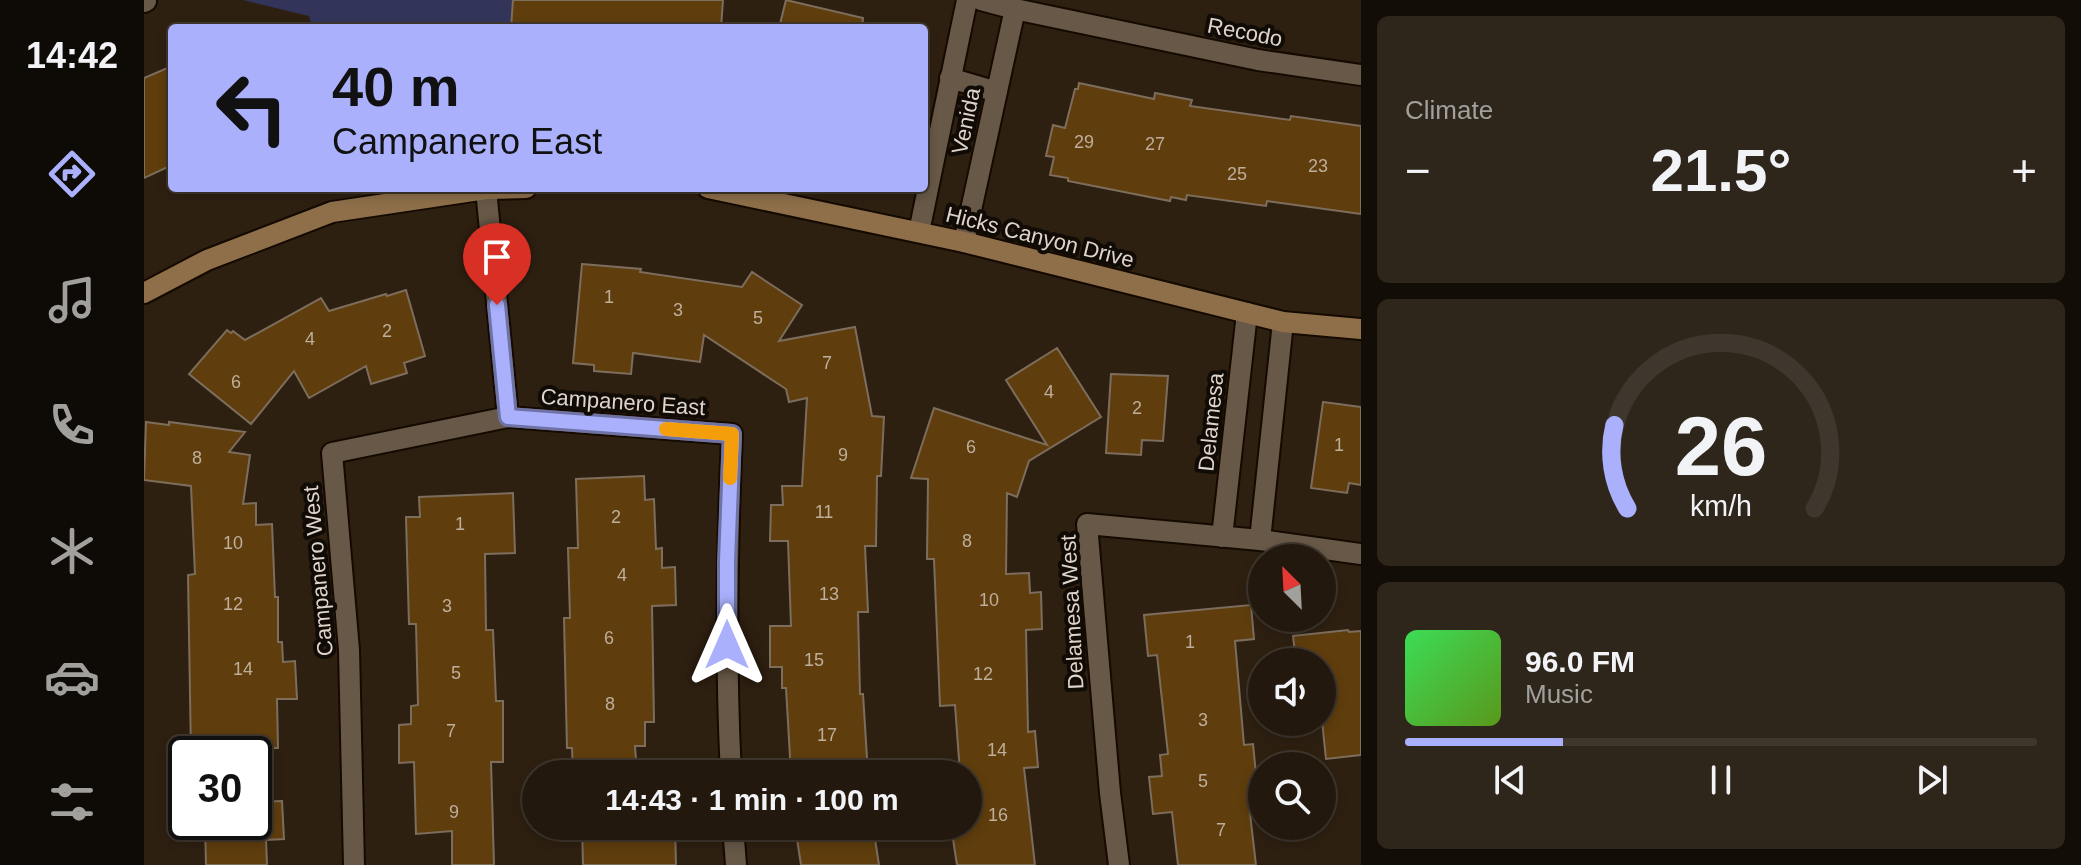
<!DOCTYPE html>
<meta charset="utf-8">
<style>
body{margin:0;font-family:Helvetica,sans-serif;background:#2e251b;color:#f1f3f6;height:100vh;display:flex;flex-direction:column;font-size:30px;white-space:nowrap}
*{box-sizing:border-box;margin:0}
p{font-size:26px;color:#a2a09d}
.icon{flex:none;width:44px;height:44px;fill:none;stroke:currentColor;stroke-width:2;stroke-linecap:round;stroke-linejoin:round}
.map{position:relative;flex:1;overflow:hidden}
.details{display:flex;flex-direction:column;gap:16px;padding:16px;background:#130d07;width:720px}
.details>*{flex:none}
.banner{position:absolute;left:24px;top:24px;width:760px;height:168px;border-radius:8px;box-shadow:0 4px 12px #0003,0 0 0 2px #3f372e;background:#aab0fc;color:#111;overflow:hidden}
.needle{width:52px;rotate:336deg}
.fabs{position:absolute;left:1104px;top:544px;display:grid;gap:16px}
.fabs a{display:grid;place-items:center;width:88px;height:88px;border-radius:50%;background:#22180d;box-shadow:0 4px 12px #0003,0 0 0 2px #3f372e;font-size:40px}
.speed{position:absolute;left:24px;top:736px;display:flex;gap:16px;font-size:40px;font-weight:700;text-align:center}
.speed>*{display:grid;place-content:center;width:104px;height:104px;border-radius:50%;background:#22180d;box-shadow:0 4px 12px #0003,0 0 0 2px #3f372e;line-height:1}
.speed .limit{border:4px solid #111;border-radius:12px;background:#fff;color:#111}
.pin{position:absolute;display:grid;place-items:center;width:68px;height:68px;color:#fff;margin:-82px -34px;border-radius:50% 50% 50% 0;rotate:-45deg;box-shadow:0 0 8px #0007}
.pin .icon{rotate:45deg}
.me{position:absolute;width:88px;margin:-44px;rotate:0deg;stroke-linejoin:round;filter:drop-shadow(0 0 6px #0008)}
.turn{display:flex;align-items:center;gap:28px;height:168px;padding:0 32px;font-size:36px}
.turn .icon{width:104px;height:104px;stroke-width:2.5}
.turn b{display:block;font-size:56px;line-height:68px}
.big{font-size:60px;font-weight:700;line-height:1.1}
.details .widget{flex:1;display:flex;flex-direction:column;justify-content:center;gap:12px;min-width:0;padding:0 28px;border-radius:12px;background:#2e251b}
.details .dial{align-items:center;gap:0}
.dial svg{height:208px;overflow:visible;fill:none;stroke:#3f372e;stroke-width:7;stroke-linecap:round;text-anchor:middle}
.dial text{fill:#f1f3f6;stroke:none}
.song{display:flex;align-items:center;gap:24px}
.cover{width:96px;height:96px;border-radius:12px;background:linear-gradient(135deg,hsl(130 70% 55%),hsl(90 70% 35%))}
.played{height:8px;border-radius:4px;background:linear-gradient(90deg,#aab0fc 25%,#3f372e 25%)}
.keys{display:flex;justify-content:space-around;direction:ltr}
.heat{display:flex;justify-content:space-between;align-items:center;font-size:44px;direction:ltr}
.trip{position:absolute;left:378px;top:760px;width:460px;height:80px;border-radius:40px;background:#22180d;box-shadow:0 4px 12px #0003,0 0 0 2px #3f372e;font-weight:700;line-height:80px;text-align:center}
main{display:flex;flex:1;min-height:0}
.menu{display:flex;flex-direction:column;width:144px;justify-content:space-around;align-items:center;background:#0e0a05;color:#a2a09d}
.menu .icon{width:56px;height:56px}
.menu .selected{color:#aab0fc}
.menu b{font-size:36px;color:#f1f3f6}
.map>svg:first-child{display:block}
.green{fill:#32345a}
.building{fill:#5f3d0d;stroke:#7d6d5c;stroke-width:2}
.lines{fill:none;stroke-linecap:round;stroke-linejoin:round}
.street-casing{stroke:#150a00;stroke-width:24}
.secondary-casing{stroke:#150a00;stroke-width:24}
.street{stroke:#675847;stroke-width:20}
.secondary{stroke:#8e6f4a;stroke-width:20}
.route-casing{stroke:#6e72a4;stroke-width:20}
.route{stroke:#aab0fc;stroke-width:14}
.slow{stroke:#f59e0b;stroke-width:14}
.labels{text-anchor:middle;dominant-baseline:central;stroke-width:8;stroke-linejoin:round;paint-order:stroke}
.number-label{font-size:18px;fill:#beae9c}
.street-label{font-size:22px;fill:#ded4cb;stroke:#110b05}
</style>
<main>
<nav class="menu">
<b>14:42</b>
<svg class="icon selected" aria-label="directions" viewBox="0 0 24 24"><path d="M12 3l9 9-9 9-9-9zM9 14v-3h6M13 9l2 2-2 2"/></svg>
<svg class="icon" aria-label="music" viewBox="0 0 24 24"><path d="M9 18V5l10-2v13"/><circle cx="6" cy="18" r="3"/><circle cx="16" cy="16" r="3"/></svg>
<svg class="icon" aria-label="phone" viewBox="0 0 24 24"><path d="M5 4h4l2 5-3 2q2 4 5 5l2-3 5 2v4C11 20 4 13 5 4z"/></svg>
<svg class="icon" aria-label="climate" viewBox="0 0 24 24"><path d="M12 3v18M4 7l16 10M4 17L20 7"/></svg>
<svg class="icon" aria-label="car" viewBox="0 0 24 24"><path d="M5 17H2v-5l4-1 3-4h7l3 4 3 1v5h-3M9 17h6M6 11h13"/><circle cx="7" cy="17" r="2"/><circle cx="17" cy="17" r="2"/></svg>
<svg class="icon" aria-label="filters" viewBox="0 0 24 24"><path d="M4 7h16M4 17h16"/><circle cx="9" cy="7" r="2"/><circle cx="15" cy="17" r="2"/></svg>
</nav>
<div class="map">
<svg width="1217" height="865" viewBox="0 0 1217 865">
<rect width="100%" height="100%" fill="#2e2011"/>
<path class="green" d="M99,0H369L366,28H168L165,16Z"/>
<path class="building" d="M369,0H579L577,28H367Z
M642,0L719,18L718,28H635Z
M28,66V165L0,178V78Z
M935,83L1010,99L1011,93L1048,100L1046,106L1146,120L1147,116L1217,126V214L1123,201L1122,206L1043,195L1042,200L1027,197L1026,201L924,181V178L906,175L910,157L902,156L909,125L921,128L931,89H934Z
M438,264L497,269L496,272L598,287L608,272L658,305L635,341L711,327L728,416L740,417L737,476H733L732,546H721L724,612H714L716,694H719L724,774H647L642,688H638V667H626V626H647L644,541H626L627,505H639L638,486H658L663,398L645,402L642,389L560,335L556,362L489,353L487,374L450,371V365L429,363Z
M262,290L281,356L260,363L263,373L227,384L222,366L165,398L150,371L107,424L45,374L83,330L87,333L89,331L101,340L177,298L185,311L242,294L243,296Z
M913,348L957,417L885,461L873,497L863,493L862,574L885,573L886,593L897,592L898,629L882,630L884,732L891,731L894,767L880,768L891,865H813L807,826H824V772L816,773L811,705L796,706L790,559H783L784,479L767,478L790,408L903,445L862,380Z
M967,374L1024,376L1019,441L998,440L997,455L962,453Z
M1179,402L1217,407V485L1205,483L1203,493L1167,488Z
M2,422L25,425V422L101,432L85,452L106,455L99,504L112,503V525L128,524L131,597H134V642H138L139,662L151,661L153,699H133L134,748H127V754H47L44,575L51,574L47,486L0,480Z
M500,476L501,500L510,499L512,549L518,548V568L531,567L532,605L508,606L510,722H501V746H491L493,774H429L428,748H423L420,618H426L424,548H434L432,479Z
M369,493L371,553L341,554L342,630H349L352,701H359V762H347L350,865H308V831L272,834L270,762L255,763V725L267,724V706L274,705L272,624H265L262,517H276L275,497Z
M1107,605L1110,639L1091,641L1100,745L1109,744L1115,804L1105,805L1112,865H1034L1028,812L1009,814L1005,777L1018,776L1016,755L1024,754L1013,655L1004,656L1000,615Z
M1204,630L1205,632L1217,631V755L1182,759L1178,721V662H1152L1149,636Z
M138,801L140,839L122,840L123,865H62L61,822H110V802Z
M438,826H531L532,865H439Z
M651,826H729L735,865H657Z"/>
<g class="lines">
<defs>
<path id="street" d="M837,0L871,9L1114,60L1217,75
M0,2L2,1
M806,78L853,92
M342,189L364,417
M775,232L823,0
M820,242L871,9
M1078,537L1103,313
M1116,540L1139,322
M589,826L592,865
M210,865L205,650L188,453L364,417L588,434C583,548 581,661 587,774
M975,865L966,793L943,524L1116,540L1217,554"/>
<path id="secondary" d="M564,188L820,242L1139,322L1217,329
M0,293L63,260L188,212L342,189L382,188"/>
</defs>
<use href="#street" class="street-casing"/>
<use href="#secondary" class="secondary-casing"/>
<use href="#street" class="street"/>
<use href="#secondary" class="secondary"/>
</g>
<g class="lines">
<defs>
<path id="route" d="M353,305L364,417L588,434L583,561V645"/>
</defs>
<use href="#route" class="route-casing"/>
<use href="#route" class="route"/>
<path class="slow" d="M522,429L588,434L586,478"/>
</g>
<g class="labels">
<g class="number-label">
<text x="940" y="142">29</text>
<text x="1011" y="144">27</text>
<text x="1174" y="166">23</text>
<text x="1093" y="174">25</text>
<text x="465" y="297">1</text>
<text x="534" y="310">3</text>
<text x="614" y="318">5</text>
<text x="243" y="331">2</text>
<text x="166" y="339">4</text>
<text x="683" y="363">7</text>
<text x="92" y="382">6</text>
<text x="905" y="392">4</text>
<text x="993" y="408">2</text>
<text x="1195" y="445">1</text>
<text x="827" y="447">6</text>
<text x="699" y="455">9</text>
<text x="53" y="458">8</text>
<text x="680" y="512">11</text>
<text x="472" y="517">2</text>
<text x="316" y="524">1</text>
<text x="823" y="541">8</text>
<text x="89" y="543">10</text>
<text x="478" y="575">4</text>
<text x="685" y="594">13</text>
<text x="845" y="600">10</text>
<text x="89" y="604">12</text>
<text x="303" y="606">3</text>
<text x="465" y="638">6</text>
<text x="1046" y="642">1</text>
<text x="670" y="660">15</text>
<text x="99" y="669">14</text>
<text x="312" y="673">5</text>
<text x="839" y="674">12</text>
<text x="466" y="704">8</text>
<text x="1059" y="720">3</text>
<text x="307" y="731">7</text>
<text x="683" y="735">17</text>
<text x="853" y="750">14</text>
<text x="1059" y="781">5</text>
<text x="310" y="812">9</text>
<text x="854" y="815">16</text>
<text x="1077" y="830">7</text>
</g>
<g class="street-label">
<text transform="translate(1101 32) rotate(11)">Recodo</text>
<text transform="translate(822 121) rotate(-78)">Venida</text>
<text transform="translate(896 237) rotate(14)">Hicks Canyon Drive</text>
<text transform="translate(479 402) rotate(4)">Campanero East</text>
<text transform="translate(1067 422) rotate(-84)">Delamesa</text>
<text transform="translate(174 571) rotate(-95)">Campanero West</text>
<text transform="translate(928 612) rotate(-93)">Delamesa West</text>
</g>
</g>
</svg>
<div class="fabs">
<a><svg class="needle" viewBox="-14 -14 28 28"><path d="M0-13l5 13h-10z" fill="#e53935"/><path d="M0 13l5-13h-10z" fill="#a2a09d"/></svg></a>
<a><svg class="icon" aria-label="sound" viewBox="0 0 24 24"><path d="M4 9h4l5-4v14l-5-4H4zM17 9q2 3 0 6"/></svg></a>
<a><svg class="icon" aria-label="search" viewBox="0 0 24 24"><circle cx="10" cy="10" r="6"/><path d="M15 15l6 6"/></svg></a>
</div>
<div class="speed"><div class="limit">30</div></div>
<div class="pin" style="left:353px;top:305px;background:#d93025"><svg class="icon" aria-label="arrive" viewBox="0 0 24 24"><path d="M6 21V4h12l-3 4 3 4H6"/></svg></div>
<svg class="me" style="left:583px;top:645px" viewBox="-20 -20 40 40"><path d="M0-17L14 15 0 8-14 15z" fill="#aab0fc" stroke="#fff" stroke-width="4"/></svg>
<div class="trip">14:43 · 1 min · 100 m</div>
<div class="banner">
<div class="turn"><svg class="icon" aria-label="left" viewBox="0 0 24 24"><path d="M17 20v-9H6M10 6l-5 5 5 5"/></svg><div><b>40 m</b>Campanero East</div></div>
</div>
</div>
<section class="details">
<div class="widget"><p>Climate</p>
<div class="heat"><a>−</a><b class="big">21.5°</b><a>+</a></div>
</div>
<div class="widget dial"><svg viewBox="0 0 100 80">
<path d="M14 69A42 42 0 1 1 86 69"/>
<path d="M14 69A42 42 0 0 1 9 37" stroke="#aab0fc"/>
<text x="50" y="56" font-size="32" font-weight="700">26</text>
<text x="50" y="72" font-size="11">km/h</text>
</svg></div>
<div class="widget">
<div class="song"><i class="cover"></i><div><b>96.0 FM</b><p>Music</p></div></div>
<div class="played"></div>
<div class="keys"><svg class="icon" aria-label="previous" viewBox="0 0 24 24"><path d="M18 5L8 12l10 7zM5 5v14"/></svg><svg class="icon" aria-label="pause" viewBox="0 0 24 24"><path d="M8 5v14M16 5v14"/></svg><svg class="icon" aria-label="next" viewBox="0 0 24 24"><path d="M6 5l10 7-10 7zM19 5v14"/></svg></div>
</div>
</section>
</main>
